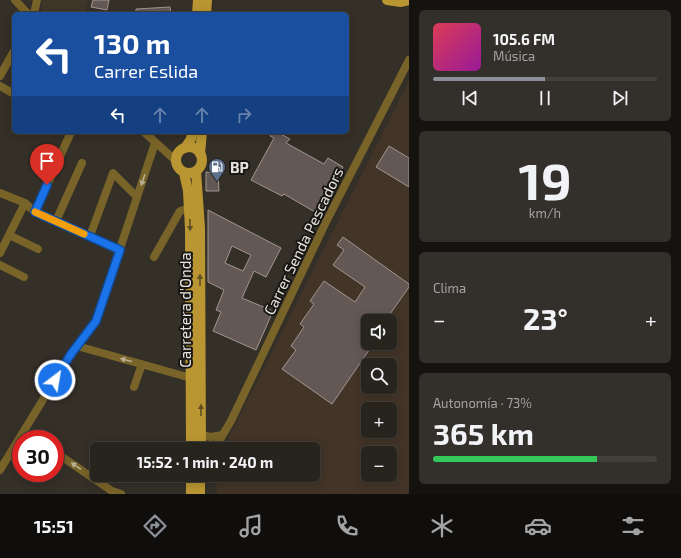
<!DOCTYPE html>
<html lang="es">
<meta charset="utf-8">
<style>
body{margin:0;font-family:"Exo 2",sans-serif;background:#332f2a;color:#f1f3f6;height:100vh;display:flex;flex-direction:column;font-size:15px;white-space:nowrap}
*{box-sizing:border-box;margin:0}
p{font-size:13px;color:#a4a4a4}
.icon{flex:none;width:22px;height:22px;fill:none;stroke:currentColor;stroke-width:2;stroke-linecap:round;stroke-linejoin:round}
.map{position:relative;flex:1;overflow:hidden}
.sheet{display:flex;flex-direction:column;gap:10px;padding:10px;background:#151310;width:272px}
.sheet>*{flex:none}
.hud{position:absolute;left:12px;top:12px;width:337px;height:122px;border-radius:6px;box-shadow:0 2px 10px #0003,0 0 0 1px #43403b;background:#1a4fa0;color:#fff;overflow:hidden}
.fabs{position:absolute;left:361px;top:314px;display:grid;gap:8px}
.fabs a{display:grid;place-items:center;width:36px;height:36px;border-radius:6px;background:#27231d;box-shadow:0 2px 10px #0003,0 0 0 1px #43403b;font-size:20px}
.speed{position:absolute;left:12px;top:430px;display:flex;gap:8px;font-size:20px;font-weight:700;text-align:center}
.speed>*{display:grid;place-content:center;width:52px;height:52px;border-radius:50%;background:#27231d;box-shadow:0 2px 10px #0003,0 0 0 1px #43403b;line-height:1}
.speed .limit{border:6px solid #d22;background:#fff;color:#111}
.pin{position:absolute;display:grid;place-items:center;width:34px;height:34px;color:#fff;margin:-41px -17px;border-radius:50% 50% 50% 0;rotate:-45deg;box-shadow:0 0 4px #0007}
.pin .icon{rotate:45deg}
.me{position:absolute;width:44px;margin:-22px;rotate:31deg;stroke-linejoin:round;filter:drop-shadow(0 0 3px #0008)}
.turn{display:flex;align-items:center;gap:14px;height:84px;padding:0 16px;font-size:18px}
.turn .icon{width:52px;height:52px;stroke-width:2.5}
.turn b{display:block;font-size:28px;line-height:34px}
.lanes{display:flex;align-items:center;height:38px;padding:0 16px;background:#0003;justify-content:center;gap:20px;direction:ltr}
.lanes .off{opacity:.35}
.big{font-size:30px;font-weight:700;line-height:1.1}
.sheet .tile{flex:1;display:flex;flex-direction:column;justify-content:center;gap:6px;min-width:0;padding:0 14px;border-radius:6px;background:#332f2a}
.sheet .dial{align-items:center;gap:0}
.dial b{font-size:52px;line-height:1}
.song{display:flex;align-items:center;gap:12px}
.cover{width:48px;height:48px;border-radius:6px;background:linear-gradient(135deg,hsl(350 70% 55%),hsl(300 70% 35%))}
.played{height:4px;border-radius:2px;background:linear-gradient(90deg,#8c9099 50%,#43403b 50%)}
.keys{display:flex;justify-content:space-around;direction:ltr}
.heat{display:flex;justify-content:space-between;align-items:center;font-size:22px;direction:ltr}
.charge{height:6px;border-radius:3px;background:linear-gradient(90deg,#34c759 73%,#43403b 0)}
.trip{position:absolute;left:90px;top:442px;width:230px;height:40px;border-radius:6px;background:#27231d;box-shadow:0 2px 10px #0003,0 0 0 1px #43403b;font-weight:700;line-height:40px;text-align:center}
.tab-bar{display:flex;height:64px;justify-content:space-around;align-items:center;background:#100e0c;color:#a4a4a4}
.tab-bar .icon{width:28px;height:28px}
.tab-bar .selected{color:#8c9099}
.tab-bar b{font-size:18px;color:#f1f3f6}
main{display:flex;flex:1;min-height:0}
.map>svg:first-child{display:block}
.built{fill:#3e3628}
.industrial{fill:#423427;fill-rule:evenodd}
.building{fill:#635854;stroke:#a19691;fill-rule:evenodd}
.lines{fill:none;stroke-linecap:round;stroke-linejoin:round}
.minor{stroke:#786329;stroke-width:8}
.major{stroke:#b99632;stroke-width:10}
.oneway{fill:#bbb096}
.oneway2{fill:#615022}
.route-casing{stroke:#114b97;stroke-width:10}
.route{stroke:#1a73e8;stroke-width:7}
.slow{stroke:#f59e0b;stroke-width:7}
.labels{text-anchor:middle;dominant-baseline:central;stroke-width:4;stroke-linejoin:round;paint-order:stroke}
.poi-label{font-size:15px;font-weight:bold;fill:#e7e4df;stroke:#191714;text-anchor:start}
.street-label{font-size:15px;fill:#e7e4df;stroke:#191714}
</style>
<main>
<div class="map">
<svg width="409" height="494" viewBox="0 0 409 494">
<rect width="100%" height="100%" fill="#342f27"/>
<path class="built" d="M42,0H88L85,14H41Z"/>
<path class="industrial" d="M409,81V494H217L216,475H313V449H223ZM368,321H390V343H368ZM368,365H390V387H368ZM368,409H390V431H368ZM368,453H390V475H368Z"/>
<path class="building" d="M93,0H109L107,10L91,7Z
M170,7L171,14H136V9Z
M272,132H277L290,139L286,143L324,164L328,158L343,167L320,215L284,194L282,196L251,180L274,138L270,136Z
M389,146L409,158V187L376,167Z
M206,172L218,173L219,191H206Z
M208,210L281,248L266,277L254,271L242,298L273,311L256,350L213,331L221,312L216,310L224,290L208,282ZM232,246L251,255L243,271L225,263Z
M343,237L409,284V287L385,321H368V343H374L332,404L282,369L296,350L291,346L304,327L300,324L314,304L310,301L324,281L355,302L365,287L333,265L344,250L337,245Z"/>
<g class="lines">
<path class="minor" d="M15,0L28,14
M34,14L37,0
M0,76L14,51
M0,86L14,94
M144,132L175,160
M0,193L25,203L35,212L120,250
M35,212L71,132
M56,221L82,163
M9,235L38,249
M90,236L113,173L137,197
M0,253L25,203
M154,257L180,211L190,208
M0,265L24,277
M77,346L191,378
M134,387L142,364
M24,432L35,439
M201,435L211,437L222,435
M210,449L218,443L231,421L324,226L409,60
M55,452L112,491L121,494
M0,470L71,354L96,321L155,143"/>
<path class="major" d="M387,0L401,2L409,0
M197,14L198,0
M206,14L207,0
M176 160a13 13 0 1 1 26 0a13 13 0 1 1-26 0Z
M185,148L191,139L192,132
M200,154L202,132
M196,171L200,228L201,449
M184,173L188,191L190,229L191,449
M191,494V475
M200,494V475"/>
</g>
<defs><path id="oneway-solid" d="M-6-.8H1V-3.2L6.5 0L1 3.2V.8H-6Z"/></defs>
<g class="oneway">
<use href="#oneway-solid" transform="translate(143 180) rotate(109)"/>
<use href="#oneway-solid" transform="translate(126 360) rotate(-165)"/>
<use href="#oneway-solid" transform="translate(76 466) rotate(-146)"/>
</g>
<g class="oneway2">
<use href="#oneway-solid" transform="translate(190 225) rotate(89)"/>
<use href="#oneway-solid" transform="translate(200 280) rotate(-90)"/>
<use href="#oneway-solid" transform="translate(201 410) rotate(-90)"/>
</g>
<g class="lines">
<defs>
<path id="route" d="M47,185L35,212L120,250L96,321L71,354L55,380"/>
</defs>
<use href="#route" class="route-casing"/>
<use href="#route" class="route"/>
<path class="slow" d="M35,212L84,234"/>
</g>
<defs>
<symbol id="fuel-pin" viewBox="-11 -11 22 30"><path d="M0 17L-7.5 6A9.5 9.5 0 1 1 7.5 6Z" fill="#5c6f8a" stroke="#191714"/><path d="M-5.5-6h7V0h2V4h1.3V-2.5L3-4.5l.8-.8L6-3V5H2.5V1h-1V6h-7ZM-4.2-4.7v3.2H.2V-4.7Z" fill="#fff"/></symbol>
</defs>
<g fill-rule="evenodd">
<use href="#fuel-pin" x="207" y="157" width="20" height="27"/>
</g>
<g class="labels">
<g class="poi-label">
<text x="230" y="167">BP</text>
</g>
<g class="street-label">
<text transform="translate(303 241) rotate(-64)">Carrer Senda Pescadors</text>
<text transform="translate(185 310) rotate(-90)">Carretera d'Onda</text>
</g>
</g>
</svg>
<div class="fabs">
<a><svg class="icon" aria-label="sound" viewBox="0 0 24 24"><path d="M4 9h4l5-4v14l-5-4H4zM17 9q2 3 0 6"/></svg></a>
<a><svg class="icon" aria-label="search" viewBox="0 0 24 24"><circle cx="10" cy="10" r="6"/><path d="M15 15l6 6"/></svg></a>
<a>+</a>
<a>−</a>
</div>
<div class="speed"><div class="limit">30</div></div>
<div class="pin" style="left:47px;top:185px;background:#d93025"><svg class="icon" aria-label="arrive" viewBox="0 0 24 24"><path d="M6 21V4h12l-3 4 3 4H6"/></svg></div>
<svg class="me" style="left:55px;top:380px" viewBox="-20 -20 40 40"><circle r="17" fill="#1a73e8" stroke="#fff" stroke-width="3"/><path d="M0-11L8 9 0 5-8 9z" fill="#fff"/></svg>
<div class="trip">15:52 · 1 min · 240 m</div>
<div class="hud">
<div class="turn"><svg class="icon" aria-label="left" viewBox="0 0 24 24"><path d="M17 20v-9H6M10 6l-5 5 5 5"/></svg><div><b>130 m</b>Carrer Eslida</div></div>
<div class="lanes"><svg class="icon" aria-label="left" viewBox="0 0 24 24"><path d="M17 20v-9H6M10 6l-5 5 5 5"/></svg><svg class="icon off" aria-label="ahead" viewBox="0 0 24 24"><path d="M12 20V5M6 11l6-6 6 6"/></svg><svg class="icon off" aria-label="ahead" viewBox="0 0 24 24"><path d="M12 20V5M6 11l6-6 6 6"/></svg><svg class="icon off" aria-label="right" viewBox="0 0 24 24"><path d="M7 20v-9h11M14 6l5 5-5 5"/></svg></div>
</div>
</div>
<section class="sheet">
<div class="tile">
<div class="song"><i class="cover"></i><div><b>105.6 FM</b><p>Música</p></div></div>
<div class="played"></div>
<div class="keys"><svg class="icon" aria-label="previous" viewBox="0 0 24 24"><path d="M18 5L8 12l10 7zM5 5v14"/></svg><svg class="icon" aria-label="pause" viewBox="0 0 24 24"><path d="M8 5v14M16 5v14"/></svg><svg class="icon" aria-label="next" viewBox="0 0 24 24"><path d="M6 5l10 7-10 7zM19 5v14"/></svg></div>
</div>
<div class="tile dial"><b>19</b><p>km/h</p></div>
<div class="tile"><p>Clima</p>
<div class="heat"><a>−</a><b class="big">23°</b><a>+</a></div>
</div>
<div class="tile"><p>Autonomía · 73%</p><b class="big">365 km</b><div class="charge"></div></div>
</section>
</main>
<nav class="tab-bar">
<b>15:51</b>
<svg class="icon selected" aria-label="directions" viewBox="0 0 24 24"><path d="M12 3l9 9-9 9-9-9zM9 14v-3h6M13 9l2 2-2 2"/></svg>
<svg class="icon" aria-label="music" viewBox="0 0 24 24"><path d="M9 18V5l10-2v13"/><circle cx="6" cy="18" r="3"/><circle cx="16" cy="16" r="3"/></svg>
<svg class="icon" aria-label="phone" viewBox="0 0 24 24"><path d="M5 4h4l2 5-3 2q2 4 5 5l2-3 5 2v4C11 20 4 13 5 4z"/></svg>
<svg class="icon" aria-label="climate" viewBox="0 0 24 24"><path d="M12 3v18M4 7l16 10M4 17L20 7"/></svg>
<svg class="icon" aria-label="car" viewBox="0 0 24 24"><path d="M5 17H2v-5l4-1 3-4h7l3 4 3 1v5h-3M9 17h6M6 11h13"/><circle cx="7" cy="17" r="2"/><circle cx="17" cy="17" r="2"/></svg>
<svg class="icon" aria-label="filters" viewBox="0 0 24 24"><path d="M4 7h16M4 17h16"/><circle cx="9" cy="7" r="2"/><circle cx="15" cy="17" r="2"/></svg>
</nav>
